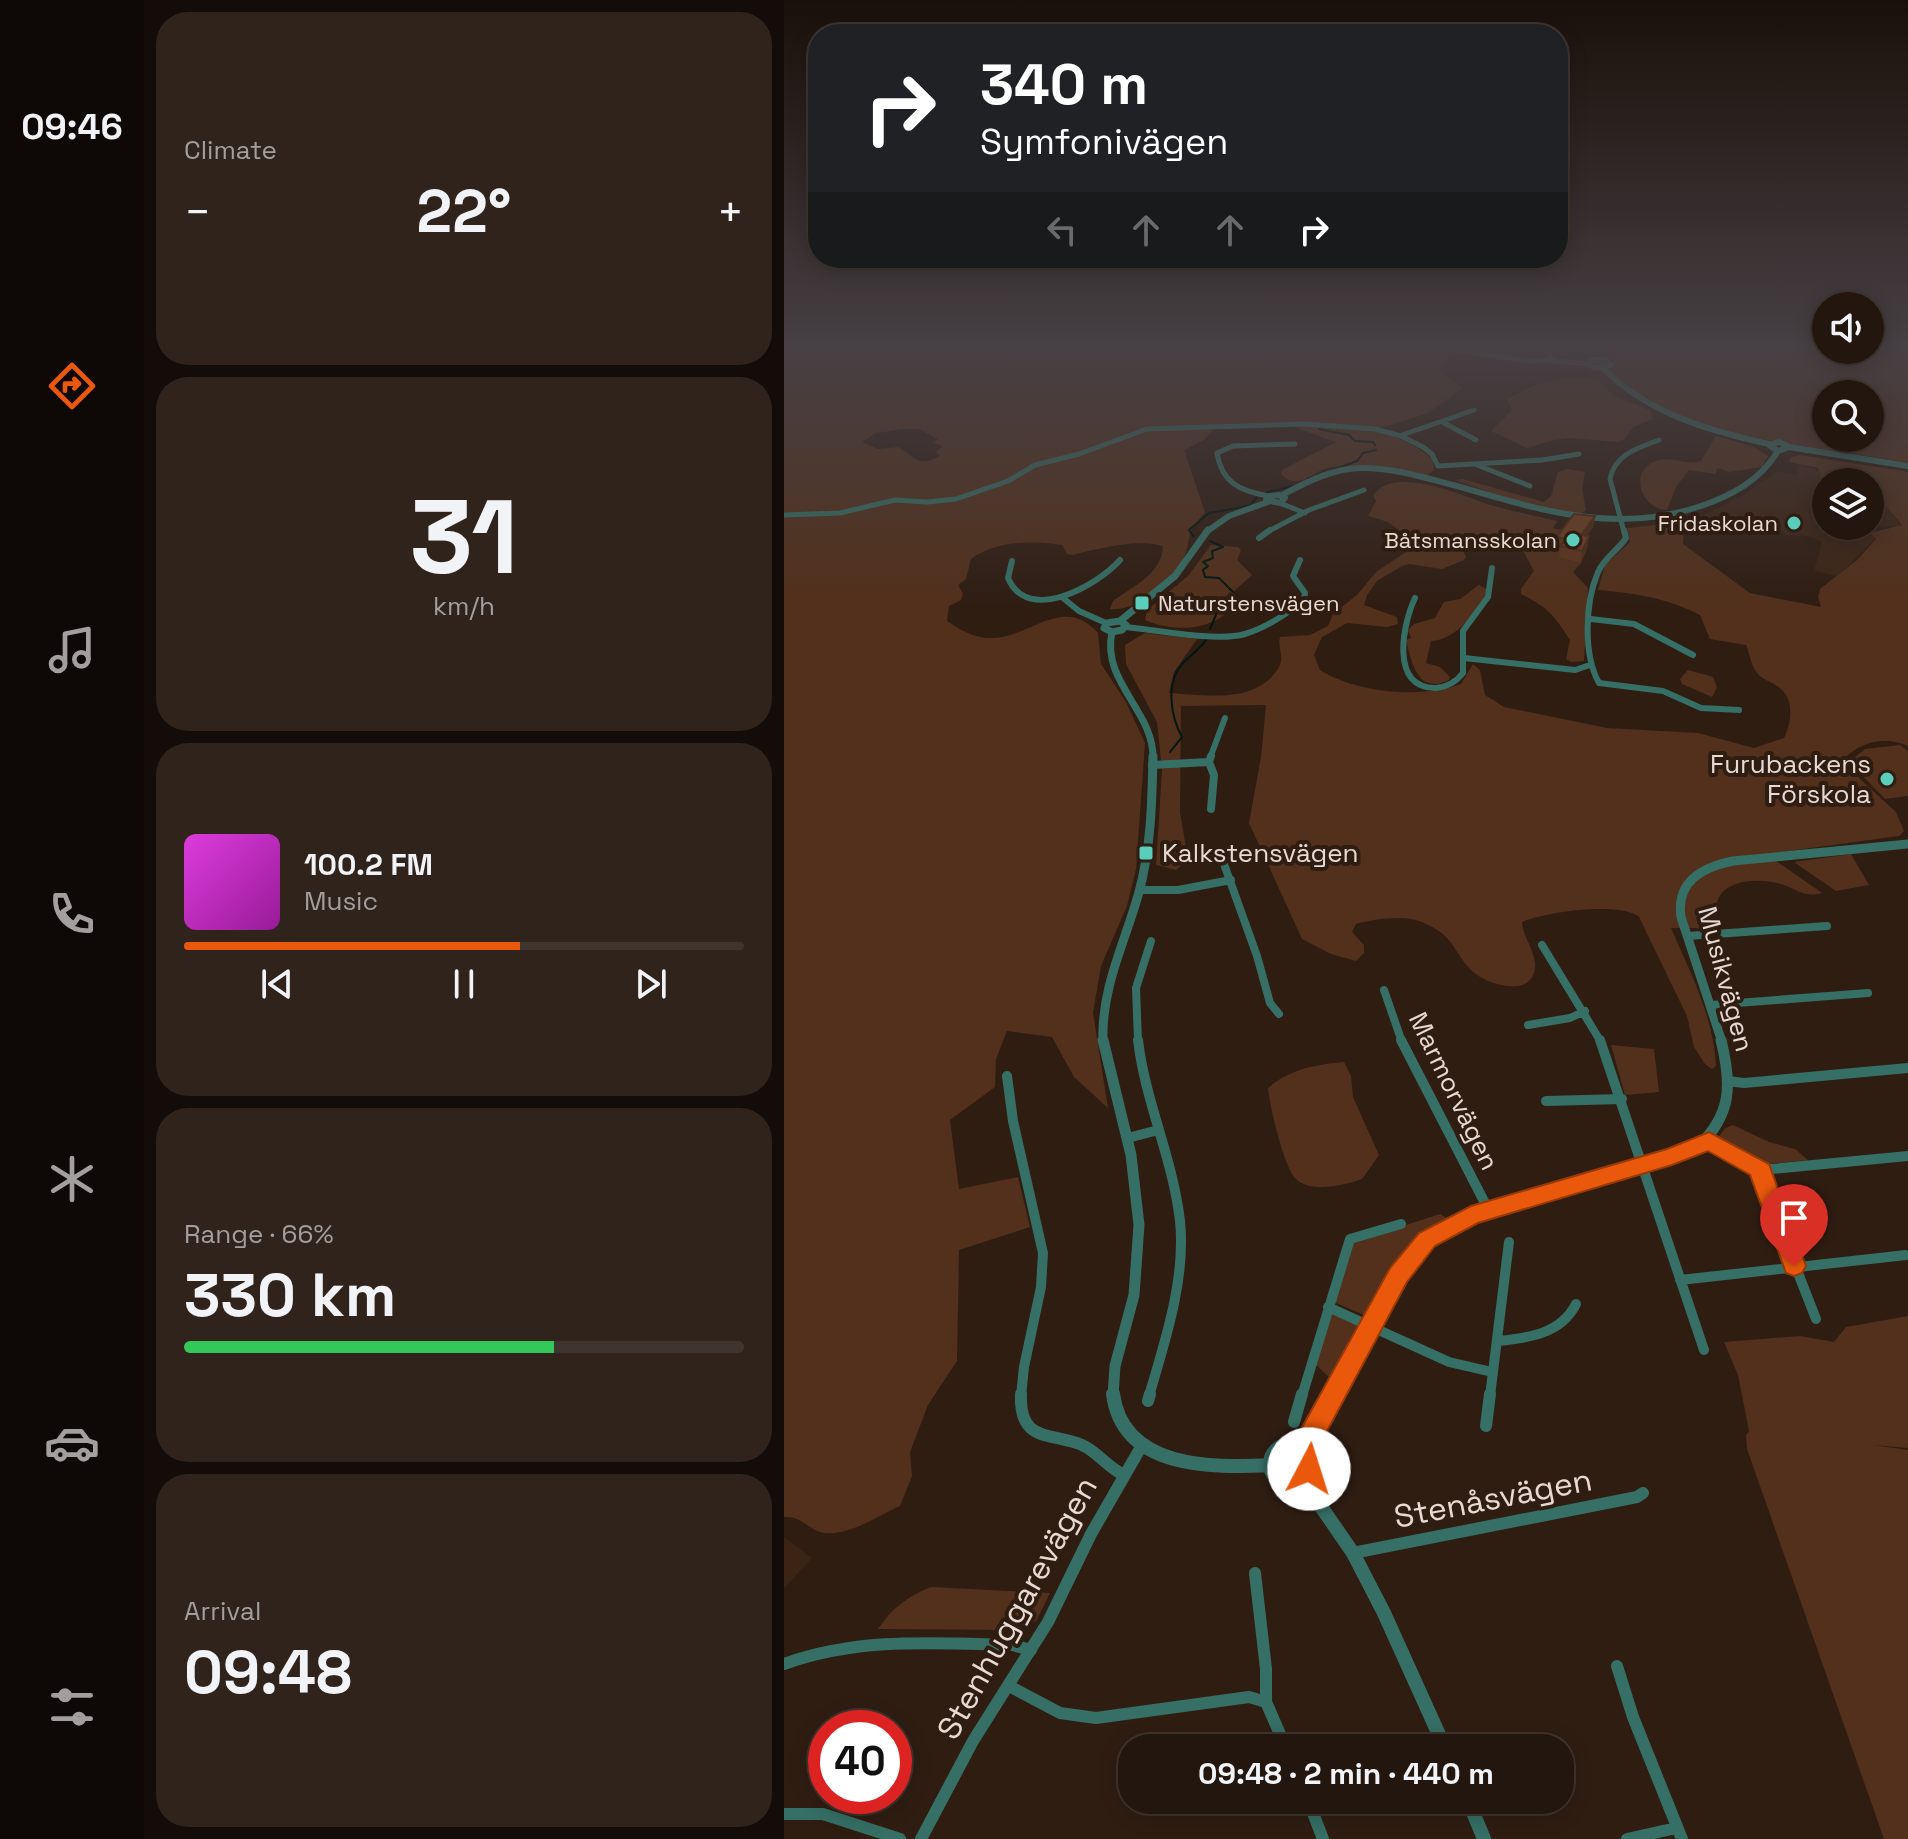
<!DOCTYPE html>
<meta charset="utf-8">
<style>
body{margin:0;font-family:"Space Grotesk",sans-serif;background:#2f231c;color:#f1f3f6;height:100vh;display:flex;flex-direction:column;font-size:30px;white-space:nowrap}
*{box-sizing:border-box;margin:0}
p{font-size:26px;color:#a39f9e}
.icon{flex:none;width:44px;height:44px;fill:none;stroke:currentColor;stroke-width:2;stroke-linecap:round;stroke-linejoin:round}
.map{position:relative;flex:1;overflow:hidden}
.sheet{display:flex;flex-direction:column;gap:12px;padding:12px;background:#130c08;width:640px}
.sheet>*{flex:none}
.top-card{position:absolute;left:24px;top:24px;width:760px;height:244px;border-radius:32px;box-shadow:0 4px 20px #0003,0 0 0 2px #40352e;background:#202124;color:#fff;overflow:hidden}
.buttons{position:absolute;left:1028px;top:292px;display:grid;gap:16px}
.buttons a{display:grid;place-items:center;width:72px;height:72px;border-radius:50%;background:#23160e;box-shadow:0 4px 20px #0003,0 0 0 2px #40352e;font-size:40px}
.speed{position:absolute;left:24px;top:1710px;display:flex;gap:16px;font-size:40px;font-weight:700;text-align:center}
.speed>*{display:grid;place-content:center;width:104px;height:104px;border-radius:50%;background:#23160e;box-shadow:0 4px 20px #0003,0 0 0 2px #40352e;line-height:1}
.speed .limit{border:12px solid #d22;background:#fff;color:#111}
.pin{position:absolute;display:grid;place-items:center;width:68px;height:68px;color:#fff;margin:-82px -34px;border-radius:50% 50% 50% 0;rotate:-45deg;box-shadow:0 0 8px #0007}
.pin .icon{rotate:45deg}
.me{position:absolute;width:88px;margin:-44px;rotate:5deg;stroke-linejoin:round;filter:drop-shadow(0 0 6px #0008)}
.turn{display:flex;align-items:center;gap:28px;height:168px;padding:0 40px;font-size:36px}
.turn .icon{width:104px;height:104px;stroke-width:2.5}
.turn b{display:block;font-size:56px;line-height:68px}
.lanes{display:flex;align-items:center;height:76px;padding:0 40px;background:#0003;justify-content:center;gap:40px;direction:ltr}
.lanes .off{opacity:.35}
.big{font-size:60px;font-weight:700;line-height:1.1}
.sheet .card{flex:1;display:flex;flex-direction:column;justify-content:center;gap:12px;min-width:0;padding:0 28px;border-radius:32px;background:#2f231c}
.sheet .dial{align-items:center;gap:0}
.dial b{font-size:104px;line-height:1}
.song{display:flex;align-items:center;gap:24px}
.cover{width:96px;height:96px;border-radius:12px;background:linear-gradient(135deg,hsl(300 70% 55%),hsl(300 70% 35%))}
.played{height:8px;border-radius:4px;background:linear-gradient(90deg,#ea580c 60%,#40352e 60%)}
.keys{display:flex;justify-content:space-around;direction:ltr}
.heat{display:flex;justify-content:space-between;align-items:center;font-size:44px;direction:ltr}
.charge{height:12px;border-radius:6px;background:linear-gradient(90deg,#34c759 66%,#40352e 0)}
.trip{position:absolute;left:334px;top:1734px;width:456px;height:80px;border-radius:32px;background:#23160e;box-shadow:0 4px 20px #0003,0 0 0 2px #40352e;font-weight:700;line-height:80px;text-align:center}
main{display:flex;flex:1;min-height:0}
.menu{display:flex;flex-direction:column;width:144px;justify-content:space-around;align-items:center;background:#0e0906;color:#a39f9e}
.menu .icon{width:56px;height:56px}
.menu .selected{color:#ea580c}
.menu b{font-size:36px;color:#f1f3f6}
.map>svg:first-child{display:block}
.built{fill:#3c2415}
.green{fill:#52301b;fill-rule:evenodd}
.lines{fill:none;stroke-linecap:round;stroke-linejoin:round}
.stream{stroke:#011713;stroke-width:2}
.minor-far4{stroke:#366f65;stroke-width:5}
.minor-far3{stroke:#366f65;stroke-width:6}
.minor-far2{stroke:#366f65;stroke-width:8}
.minor-far1{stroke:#366f65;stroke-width:10}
.minor{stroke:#366f65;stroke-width:12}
.tertiary-far4{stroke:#366f65;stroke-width:6}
.tertiary-far3{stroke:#366f65;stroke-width:7}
.tertiary-far2{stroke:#366f65;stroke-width:9}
.tertiary-far1{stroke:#366f65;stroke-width:11}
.tertiary{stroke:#366f65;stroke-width:14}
.wall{fill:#5e351c}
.shaded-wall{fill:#4c2b16}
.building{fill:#6d3e20;stroke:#4c2b16;stroke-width:2}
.route{fill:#ea580c;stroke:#983908;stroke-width:2}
.poi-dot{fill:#5bcebb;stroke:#2f1d12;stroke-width:3}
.labels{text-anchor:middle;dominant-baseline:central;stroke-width:8;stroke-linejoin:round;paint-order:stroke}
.far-poi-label{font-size:22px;fill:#e7dad3;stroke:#2f1d12;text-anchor:end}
.poi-label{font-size:26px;fill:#e7dad3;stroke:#2f1d12;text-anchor:end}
.street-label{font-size:26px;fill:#e7dad3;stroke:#2f1d12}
.near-street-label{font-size:32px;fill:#e7dad3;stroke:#2f1d12}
</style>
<main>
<nav class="menu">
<b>09:46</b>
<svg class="icon selected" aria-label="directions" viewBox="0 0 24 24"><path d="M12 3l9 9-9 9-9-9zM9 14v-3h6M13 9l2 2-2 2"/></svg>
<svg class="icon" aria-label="music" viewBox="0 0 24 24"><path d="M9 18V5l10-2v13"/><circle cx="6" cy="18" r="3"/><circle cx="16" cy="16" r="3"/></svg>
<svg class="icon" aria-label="phone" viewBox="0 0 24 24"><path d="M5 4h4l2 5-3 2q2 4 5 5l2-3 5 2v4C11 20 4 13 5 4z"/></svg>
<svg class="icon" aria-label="climate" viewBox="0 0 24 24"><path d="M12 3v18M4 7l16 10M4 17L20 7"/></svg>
<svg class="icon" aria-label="car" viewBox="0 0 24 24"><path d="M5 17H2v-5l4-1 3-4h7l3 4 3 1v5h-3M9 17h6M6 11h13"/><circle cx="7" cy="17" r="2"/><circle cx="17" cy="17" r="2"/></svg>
<svg class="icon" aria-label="filters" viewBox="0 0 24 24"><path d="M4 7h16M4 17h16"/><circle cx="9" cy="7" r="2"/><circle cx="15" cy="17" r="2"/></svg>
</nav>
<section class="sheet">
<div class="card"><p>Climate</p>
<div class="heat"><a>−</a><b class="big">22°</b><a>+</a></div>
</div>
<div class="card dial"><b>31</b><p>km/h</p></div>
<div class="card">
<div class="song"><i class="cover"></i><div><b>100.2 FM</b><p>Music</p></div></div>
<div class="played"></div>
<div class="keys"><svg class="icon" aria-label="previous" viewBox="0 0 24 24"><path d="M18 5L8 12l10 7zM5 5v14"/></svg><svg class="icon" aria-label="pause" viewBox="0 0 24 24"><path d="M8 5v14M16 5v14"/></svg><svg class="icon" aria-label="next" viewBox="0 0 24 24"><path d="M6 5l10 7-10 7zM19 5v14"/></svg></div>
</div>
<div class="card"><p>Range · 66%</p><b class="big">330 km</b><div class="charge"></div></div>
<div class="card"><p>Arrival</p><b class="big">09:48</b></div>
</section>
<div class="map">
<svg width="1124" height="1839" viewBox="0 0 1124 1839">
<rect width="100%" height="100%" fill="#2f1d12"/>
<path class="built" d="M1016,465L1080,482H1042V526H1086V485L1117,526L1084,527L1091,539L1054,576L1030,571L1038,542L1024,536L1002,535L971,520L942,533L914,518L963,493L993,471L1012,475Z
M0,1537L28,1558L0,1588Z"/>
<path class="green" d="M0,349H651L668,352L655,370L678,388L644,413L597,428L515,422L434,424L421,439L400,450L421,512C417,518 412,522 409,527C404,535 405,547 400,557C387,581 355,612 326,609L329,601C349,586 378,574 379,546C355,538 312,549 288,555L283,554L278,545C249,540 211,541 187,559L182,579L174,585L179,594L177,600L165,606L163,621C177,630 191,639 209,638C247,637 279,594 314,633L317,664L342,702L361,743L352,869L343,906L317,966L309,1013L324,1108L290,1077L268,1037L223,1031L212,1059L211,1087L166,1120L175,1189L234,1177L246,1227L175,1250L173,1361L144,1405L126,1452L128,1476L116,1506C93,1516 58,1541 33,1531C20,1525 16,1516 0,1517ZM120,429H135L154,439L150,443L159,446L152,452L156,456C133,468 132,457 114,447L94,449L78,442L92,433Z
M826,349H1124V463C1037,445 887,441 827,371L832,366L824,355ZM1042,394H1086V438H1042Z
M782,377L814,379L830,396L865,410L869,419L849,427L841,439L834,442L787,438L770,440L743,448L707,431L728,410L723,399L751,385Z
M507,426C554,424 613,426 649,460L650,470L643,475C616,474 572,465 548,467C529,469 515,493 497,474L498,470L552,442Z
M932,436L970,447L984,456L978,467L945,472L933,468L932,474L905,470L892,487L883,510C857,509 844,471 872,461C886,455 901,466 917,461Z
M1016,455L1124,472V746C1103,736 1077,741 1061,758L1062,766L1112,812L1120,831L1115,836L982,854L1038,893C1020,898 1013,889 997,884C979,879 950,878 937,894C929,906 931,918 935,930L925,933L915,928H887C906,972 930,1017 932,1066L928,1069L921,1064L910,1047L903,1016L855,917C837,901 760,912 738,922C739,937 750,949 751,964C752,999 704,986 688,971C669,952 671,936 640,923C622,914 591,919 572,924L568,932L580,945V953L572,961L547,954L518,939L465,823L477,757L482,705L397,706L396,812L404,860L392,870L372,865L378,770L373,722L342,664L341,645L361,633L413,639L390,672L385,693C420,695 473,705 495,667C501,656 493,648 496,637L526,635L544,626L549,614L574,594L592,572L634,544L604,522L584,516L592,501L589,496C609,464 679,496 706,505C728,511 751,516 773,521L769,528L784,532L773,549L780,551L776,558L797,563L789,572L804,588L800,661L787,662L782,659L786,640C770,615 763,607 737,594V589L750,571L736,545L705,536L683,535L676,543L682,557L680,560L658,569L625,564L618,566L593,581L583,595L580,605L613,617L614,624L603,627L563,623L538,637L530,655L536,670C573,693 636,699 677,684L689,664L696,670L701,695L720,707L823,728L914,733L970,748L1000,738C1007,723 1011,702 997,689C991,683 981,681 975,675C967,667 966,655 962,645L926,639L916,615C884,598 850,593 814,590L821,565L846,542L843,528L900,522L899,544L966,593L1037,607L1034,597L1036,589L1073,560L1092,539L1086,533L1118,525L1086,488V482L1037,477L1034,468L1005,462L1007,457Z
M783,469L801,472L798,488L802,510L795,516L730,501L671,480L679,479L760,502L767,496L774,472Z
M427,545L454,547L457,550L453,560L468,575L450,591L454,597C440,631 391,634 361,620L363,610L404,576Z
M695,585L704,590C695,611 672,640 647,641L642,663L656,667L666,677L665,680C633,695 628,663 622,640L627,638L624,630L630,624L651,618L660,602L676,599Z
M904,670L929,677L933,687L928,697L898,684L896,679Z
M1116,745L1124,751V796L1101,799L1065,762L1081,749Z
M1067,854L1085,885L1052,891L1010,862Z
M827,1045L870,1049L875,1092L841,1095Z
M560,1062L567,1076L569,1097L595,1155L578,1179C562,1185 525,1194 511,1178C499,1164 486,1107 484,1088C504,1070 533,1064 560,1062Z
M949,1125L985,1142L1011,1149L1024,1160L974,1165L934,1138L941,1128Z
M656,1214L664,1219C619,1244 603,1271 580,1315L550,1302L569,1242Z
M546,1313L573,1325L546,1378L530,1363Z
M1124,1316V1448L1089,1445L1124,1450V1839H1100L963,1449L962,1435L965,1431L954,1375L940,1342L1016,1336L1050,1342L1062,1327Z
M147,1587L266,1593L252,1621L238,1630L94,1629C108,1608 124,1596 147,1587Z"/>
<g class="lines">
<path class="stream" d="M535,429L565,435L571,441L589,442L591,445
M524,479L573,461L579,453L592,450
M483,492L510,486
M410,537L405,530L425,513L465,506L473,497
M426,541L439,547L428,551L429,558L419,562L424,566L419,570L421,577L435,578L455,598L434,610L426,629
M386,752L398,737C387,717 381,683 398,664C407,654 418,649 424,636"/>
<path class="minor-far4" d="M665,349L745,361L769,360
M761,349L771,361L804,364
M660,423L692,440
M618,435L690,410
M693,465L746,486
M654,466L758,460L795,454
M484,496C456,491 438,483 433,453L449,446L511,444
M496,503L521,513
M0,515L56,513L111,500L143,502L172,499L224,481L251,465L295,454L363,429L521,424L591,429L617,436L639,447L648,454L654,466
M483,532L525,510L580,490
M840,532L826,479C831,454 854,448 875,440"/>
<path class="minor-far3" d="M840,530L842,538C834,550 820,558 814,572C801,603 799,654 815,683L879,691L917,708L955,710
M475,538L486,530
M228,561L224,578C244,625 314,585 336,560
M279,598L295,611L322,623
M631,598C619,623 605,689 652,688C663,687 672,682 679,673V631L704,597L708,568
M807,619L850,624L909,655
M342,627C372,630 433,642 461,634C481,628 504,613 520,600L521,593L509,576L516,560
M680,658L791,670L806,665
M426,758L441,718"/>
<path class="minor-far2" d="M368,765L425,762
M427,809L430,775L425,762L427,756
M436,853L473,956L486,1003L495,1014
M356,890H394L447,880
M904,936L1043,926
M758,945L817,1042
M600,990L618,1042
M927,1005L1084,993
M744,1025L786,1018L801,1011
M354,1042L352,988L367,941"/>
<path class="minor-far1" d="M354,1040C361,1101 389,1159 396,1221C402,1279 381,1341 365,1396
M617,1040L704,1209
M816,1040L920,1350
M223,1076L229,1121L259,1253L257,1287L240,1367L237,1396
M943,1081L960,1083L1124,1068
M762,1101L838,1099
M344,1138L374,1130
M925,1141L977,1170L1124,1156
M977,1170V1178L1032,1319
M896,1280L1122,1255
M544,1307L665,1362L708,1372
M714,1341C744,1338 777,1334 792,1304
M518,1396L566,1239L617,1224
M706,1396L725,1242"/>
<path class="minor" d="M237,1394C235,1443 266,1432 298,1445C314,1452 324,1468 340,1475
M364,1401L366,1394
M510,1422L518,1394
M702,1426L706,1394
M569,1553L853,1497L859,1493
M471,1573L482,1669V1702L502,1748
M0,1664C75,1637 150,1643 228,1645L247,1650
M833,1666L849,1717L898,1839
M225,1686L276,1713L312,1718L465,1697L482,1702
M524,1800L539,1839
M0,1814H39L116,1839
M137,1839L189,1741L264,1622L307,1534L357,1447
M843,1839L892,1828"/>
<path class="tertiary-far4" d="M808,360H820L827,365L811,368L804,364Z
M819,368C863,413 925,431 985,444
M995,442L1005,447L994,451L985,445Z
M1005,447L1124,466
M495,495L501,498L496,503L482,500L485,496Z
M498,495C523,482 549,468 578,468C610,468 642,478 673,486C755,510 833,535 917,506C949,495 976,480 994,451
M422,532L445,516L484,502"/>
<path class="tertiary-far3" d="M336,621L391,576L424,530
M336,621L342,625L338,630L328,632L320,628L323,623Z
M328,632C317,682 370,711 369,758"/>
<path class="tertiary-far2" d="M319,1042C317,987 341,943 355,892C367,848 368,802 369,756
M938,1042L897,917C892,881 919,867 949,861L1124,844"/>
<path class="tertiary-far1" d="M319,1040L347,1155L355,1225L350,1295L331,1366L329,1396
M548,1396L602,1296L643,1239L704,1209L914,1147C948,1114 948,1085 937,1040"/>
<path class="tertiary" d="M329,1394C339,1469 427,1468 486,1465
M486 1464a20 20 0 1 1 40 0a20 20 0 1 1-40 0Z
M520,1449L549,1394
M518,1479L569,1553L600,1613L661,1748
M684,1800L700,1839"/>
</g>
<path class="wall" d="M811,516L809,527L803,536H805L803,548L797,563L775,558L776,550L772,549L773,537Z"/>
<path class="shaded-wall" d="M811,516L809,527L796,547L797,535Z
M805,536L803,548L797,563L798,551Z"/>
<path class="building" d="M790,514L811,516L797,535L805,536L798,551L776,546L782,539L773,537Z"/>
<linearGradient id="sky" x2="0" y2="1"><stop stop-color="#1a100a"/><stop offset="0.57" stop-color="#474044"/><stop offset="1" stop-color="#474044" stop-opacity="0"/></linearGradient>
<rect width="1124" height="607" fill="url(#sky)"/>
<path class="route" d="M925,1132L985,1164L1022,1266L1018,1273L1010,1276L1002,1273L966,1175L924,1151L888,1165L694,1223L651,1246L623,1282L534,1448L539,1458L535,1478L525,1482L516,1478L507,1449L511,1440L606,1268L635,1233L687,1206L883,1149Z"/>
<g class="poi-dot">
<circle cx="1010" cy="523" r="8"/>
<circle cx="789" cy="540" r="8"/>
<rect x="350" y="595" width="16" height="16" rx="4"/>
<circle cx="1103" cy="779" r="8"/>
<rect x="354" y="845" width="16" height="16" rx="4"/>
</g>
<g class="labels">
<g class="far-poi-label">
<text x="994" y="523">Fridaskolan</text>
<text x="773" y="540">Båtsmansskolan</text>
<text x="374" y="603" text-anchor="start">Naturstensvägen</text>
</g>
<g class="poi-label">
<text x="1087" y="764">Furubackens<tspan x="1087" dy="30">Förskola</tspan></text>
<text x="378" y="853" text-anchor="start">Kalkstensvägen</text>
</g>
<g class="street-label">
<text transform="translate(942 979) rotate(75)">Musikvägen</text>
<text transform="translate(670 1091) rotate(64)">Marmorvägen</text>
</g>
<g class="near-street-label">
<text transform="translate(709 1498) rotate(-11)">Stenåsvägen</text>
<text transform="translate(233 1608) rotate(-61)">Stenhuggarevägen</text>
</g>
</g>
</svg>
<div class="buttons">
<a><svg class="icon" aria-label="sound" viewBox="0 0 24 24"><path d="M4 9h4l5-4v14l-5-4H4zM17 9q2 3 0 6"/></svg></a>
<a><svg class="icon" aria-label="search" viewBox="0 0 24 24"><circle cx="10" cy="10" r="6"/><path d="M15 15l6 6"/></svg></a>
<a><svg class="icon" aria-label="layers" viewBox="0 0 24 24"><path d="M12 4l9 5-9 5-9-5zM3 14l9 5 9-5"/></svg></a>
</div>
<div class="speed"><div class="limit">40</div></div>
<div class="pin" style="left:1010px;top:1266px;background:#d93025"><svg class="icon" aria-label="arrive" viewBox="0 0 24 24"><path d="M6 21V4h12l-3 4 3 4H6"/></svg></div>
<svg class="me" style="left:525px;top:1469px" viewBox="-20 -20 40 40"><circle r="19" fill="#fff"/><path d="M0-13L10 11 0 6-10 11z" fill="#ea580c"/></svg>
<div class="trip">09:48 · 2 min · 440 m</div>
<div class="top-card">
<div class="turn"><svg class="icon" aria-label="right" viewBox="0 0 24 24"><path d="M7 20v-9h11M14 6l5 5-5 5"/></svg><div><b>340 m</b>Symfonivägen</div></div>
<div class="lanes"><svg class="icon off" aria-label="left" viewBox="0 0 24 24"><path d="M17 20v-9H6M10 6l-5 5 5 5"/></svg><svg class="icon off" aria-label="ahead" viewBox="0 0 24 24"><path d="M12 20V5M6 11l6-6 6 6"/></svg><svg class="icon off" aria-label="ahead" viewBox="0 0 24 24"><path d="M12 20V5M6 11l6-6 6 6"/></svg><svg class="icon" aria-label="right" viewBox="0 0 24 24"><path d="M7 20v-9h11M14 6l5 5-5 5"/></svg></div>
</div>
</div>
</main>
